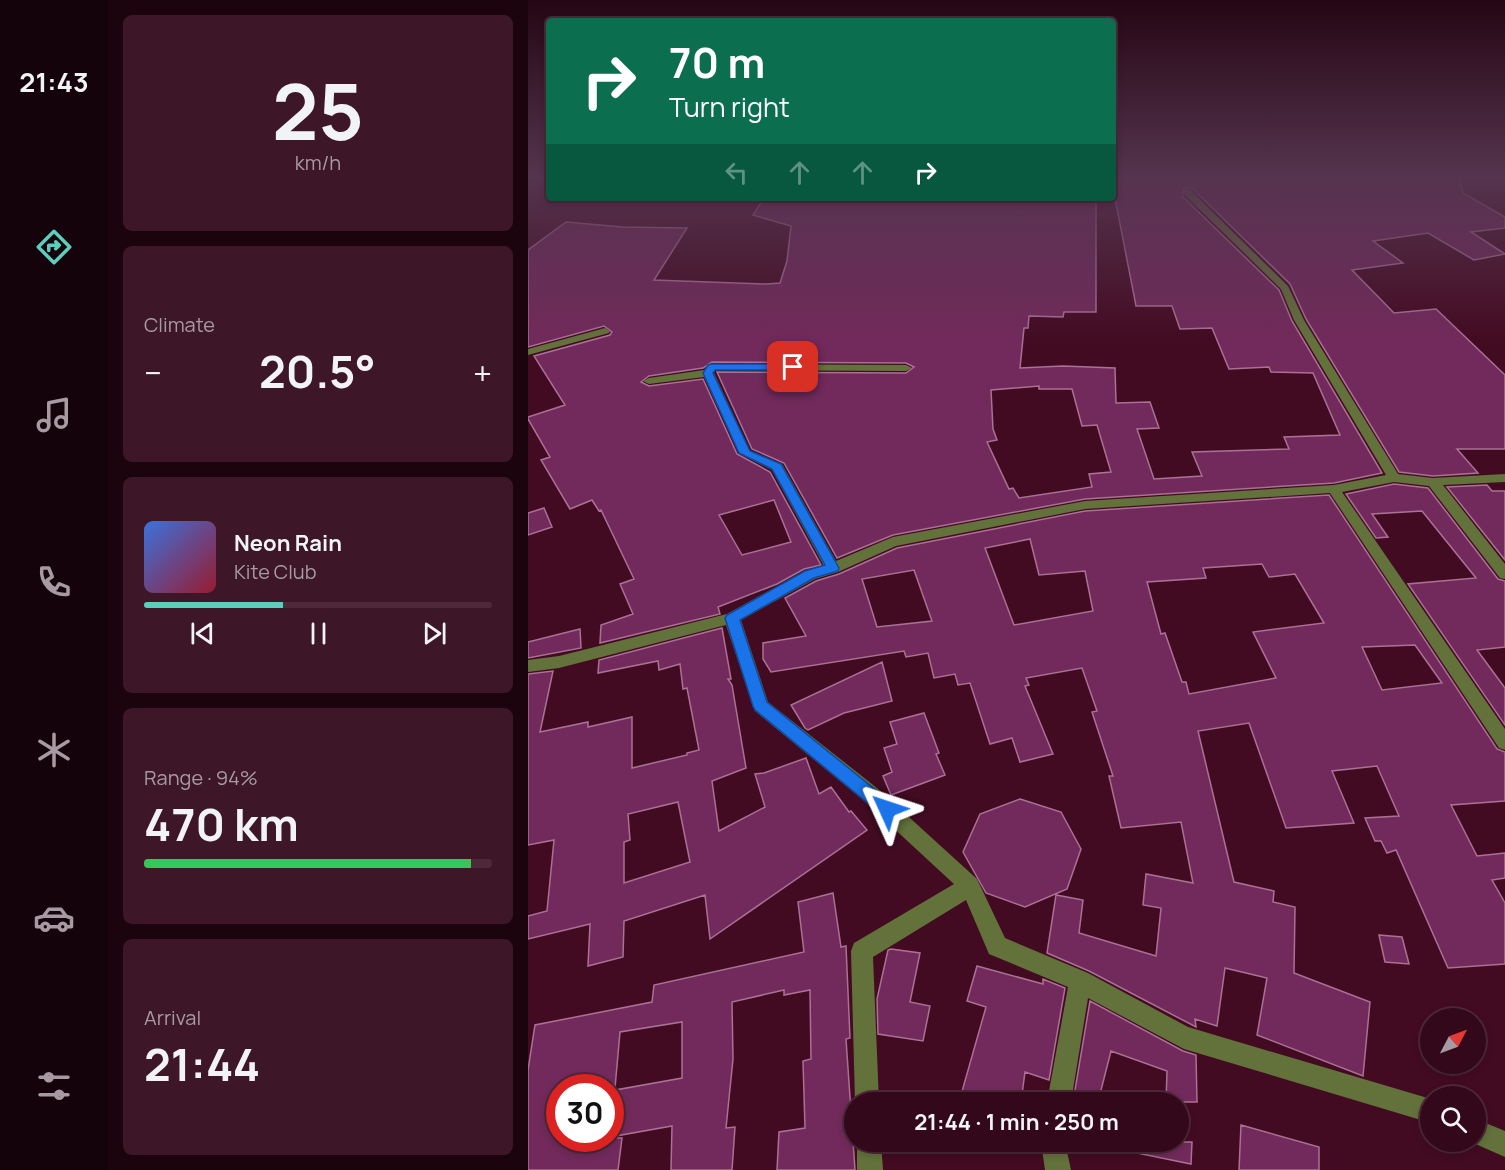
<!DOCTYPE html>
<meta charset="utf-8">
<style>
body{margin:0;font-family:Manrope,sans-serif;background:#3d1627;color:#f1f3f6;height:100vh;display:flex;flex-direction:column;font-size:22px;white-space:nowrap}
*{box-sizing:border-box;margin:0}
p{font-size:20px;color:#a89aa2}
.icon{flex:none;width:33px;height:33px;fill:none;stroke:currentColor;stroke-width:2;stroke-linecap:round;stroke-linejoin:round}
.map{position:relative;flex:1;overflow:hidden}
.side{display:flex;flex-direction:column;gap:15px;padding:15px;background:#1c040e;width:420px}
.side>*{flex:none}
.hud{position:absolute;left:18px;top:18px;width:570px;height:183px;border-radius:6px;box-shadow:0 3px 9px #0003,0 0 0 2px #4d2939;background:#0b6e4f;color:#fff;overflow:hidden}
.needle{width:39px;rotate:49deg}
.tools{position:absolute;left:892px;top:1008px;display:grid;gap:12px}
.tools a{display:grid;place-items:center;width:66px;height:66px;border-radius:50%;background:#32081a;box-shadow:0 3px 9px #0003,0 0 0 2px #4d2939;font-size:30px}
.speed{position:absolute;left:18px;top:1074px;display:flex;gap:12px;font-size:30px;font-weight:700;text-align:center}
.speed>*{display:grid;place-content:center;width:78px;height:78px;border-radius:50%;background:#32081a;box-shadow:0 3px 9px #0003,0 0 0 2px #4d2939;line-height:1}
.speed .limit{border:9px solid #d22;background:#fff;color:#111}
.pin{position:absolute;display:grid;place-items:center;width:51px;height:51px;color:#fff;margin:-26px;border-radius:12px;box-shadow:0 3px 9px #0006}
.me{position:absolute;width:66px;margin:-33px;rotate:312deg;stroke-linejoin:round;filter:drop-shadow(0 0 4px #0008)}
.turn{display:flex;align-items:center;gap:21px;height:126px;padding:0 24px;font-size:27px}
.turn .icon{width:78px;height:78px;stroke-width:2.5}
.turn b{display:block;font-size:42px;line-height:51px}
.lanes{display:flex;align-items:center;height:57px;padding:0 24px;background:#0003;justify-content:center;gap:30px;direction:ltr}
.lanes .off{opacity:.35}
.big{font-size:45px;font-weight:700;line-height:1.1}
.side .card{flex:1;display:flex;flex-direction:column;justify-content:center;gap:9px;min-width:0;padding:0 21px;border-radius:9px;background:#3d1627}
.side .dial{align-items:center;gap:0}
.dial b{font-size:78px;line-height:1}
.song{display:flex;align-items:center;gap:18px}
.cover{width:72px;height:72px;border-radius:9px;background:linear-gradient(135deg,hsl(220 70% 55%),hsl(350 70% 35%))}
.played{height:6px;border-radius:3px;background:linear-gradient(90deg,#5bcebc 40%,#4d2939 40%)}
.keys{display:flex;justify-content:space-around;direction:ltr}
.heat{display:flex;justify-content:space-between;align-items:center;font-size:33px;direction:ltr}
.charge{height:9px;border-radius:4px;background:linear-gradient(90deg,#34c759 94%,#4d2939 0)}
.trip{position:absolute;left:316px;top:1092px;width:345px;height:60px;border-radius:30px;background:#32081a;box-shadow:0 3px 9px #0003,0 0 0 2px #4d2939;font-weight:700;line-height:60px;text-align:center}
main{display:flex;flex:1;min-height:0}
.menu{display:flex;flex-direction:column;width:108px;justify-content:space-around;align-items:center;background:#14030a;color:#a89aa2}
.menu .icon{width:42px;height:42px}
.menu .selected{color:#5bcebc}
.menu b{font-size:27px;color:#f1f3f6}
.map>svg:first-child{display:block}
.building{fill:#712a5b;stroke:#aa7195;stroke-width:1.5;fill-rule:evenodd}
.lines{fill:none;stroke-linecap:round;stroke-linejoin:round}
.street{fill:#63713b;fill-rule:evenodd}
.route{fill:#1a73e8;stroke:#114b97;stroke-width:1.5}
</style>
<main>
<nav class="menu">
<b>21:43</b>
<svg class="icon selected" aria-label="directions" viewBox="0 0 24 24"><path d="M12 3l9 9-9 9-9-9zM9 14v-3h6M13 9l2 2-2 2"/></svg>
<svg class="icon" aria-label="music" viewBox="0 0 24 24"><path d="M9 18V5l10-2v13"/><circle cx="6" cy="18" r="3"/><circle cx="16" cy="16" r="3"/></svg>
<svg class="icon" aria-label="phone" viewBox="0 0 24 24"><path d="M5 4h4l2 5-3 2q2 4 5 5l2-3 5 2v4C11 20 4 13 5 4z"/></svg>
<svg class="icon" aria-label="climate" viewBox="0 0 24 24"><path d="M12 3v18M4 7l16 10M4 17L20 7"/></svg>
<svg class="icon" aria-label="car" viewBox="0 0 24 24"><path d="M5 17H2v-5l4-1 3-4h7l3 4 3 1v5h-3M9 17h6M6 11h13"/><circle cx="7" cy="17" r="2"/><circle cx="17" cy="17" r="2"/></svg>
<svg class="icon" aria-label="filters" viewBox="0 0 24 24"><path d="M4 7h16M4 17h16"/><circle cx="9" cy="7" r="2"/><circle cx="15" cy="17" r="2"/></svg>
</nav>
<section class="side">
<div class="card dial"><b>25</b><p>km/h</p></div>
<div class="card"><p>Climate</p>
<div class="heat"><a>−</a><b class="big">20.5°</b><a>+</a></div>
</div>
<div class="card">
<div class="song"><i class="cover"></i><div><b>Neon Rain</b><p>Kite Club</p></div></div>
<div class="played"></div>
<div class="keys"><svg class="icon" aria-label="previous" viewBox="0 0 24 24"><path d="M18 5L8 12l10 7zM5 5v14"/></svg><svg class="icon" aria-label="pause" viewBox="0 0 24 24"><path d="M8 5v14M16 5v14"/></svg><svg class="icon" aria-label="next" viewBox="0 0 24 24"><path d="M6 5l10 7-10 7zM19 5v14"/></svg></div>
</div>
<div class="card"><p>Range · 94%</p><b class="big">470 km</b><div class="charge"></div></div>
<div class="card"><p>Arrival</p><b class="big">21:44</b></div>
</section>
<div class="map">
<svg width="977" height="1170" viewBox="0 0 977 1170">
<rect width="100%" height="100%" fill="#430b22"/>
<path class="building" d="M585,177H932L935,193L977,217V228L943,232L977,254L946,260L900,233L845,241L875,263L824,270L866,313L908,309L977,375V449H929L950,473L905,476L871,472L778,319L762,284L664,188H656L654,196L751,290L764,321L854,473L806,483L557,499L365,535L309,558L256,463L224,449L189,372L378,373L386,367L378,363L184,362L175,368L121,376L113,382L121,386L175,379L209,454L242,472L293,565L276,569L249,584L190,607L192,614L72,643L73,625L105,614L92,584L106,579L73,510L71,511L64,500L42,509L13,460L22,457L0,419V417L37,405L6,356L82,335L84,332L76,326L0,347V250L38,222L95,227L159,228L126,280L239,284L252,283L259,261L263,226L225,215L236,198H568V312H536L535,317L501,316L500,328H496L492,368L535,366L587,368L588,403L622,402L631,428L609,429L626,479L674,476L664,452L761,449L756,437L812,435L785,373L743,372L741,367L701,369L684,328L652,329L644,306H608L585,188ZM511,386V389H544L554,426L569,425L583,472L561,474L564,487L491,498L485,488L481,489L459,442L469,440L465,429L463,390ZM246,500L263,542L214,555L191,515Z
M866,484L900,488L970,579L977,581V647L949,650L977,688V725L880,584L948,578L894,511L844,514L860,537L848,538L818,494Z
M959,485L964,491H977V560L919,487Z
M801,495L969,749L977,752V801L923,805L949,856L977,853V878L964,880L977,903V964L920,968L868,850L859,853L853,841H847L837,818L871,816L849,766L804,771L826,823L758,828L721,723L670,731L706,882L746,891L745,902L767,907L766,973L842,1002L835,1076L729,1035L739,978L697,968L689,1026L667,1019L668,1027L561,971L519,953L528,895L555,900L551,933L628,956L633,908L615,905L618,874L665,883L653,822L593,828L581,776H585L564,712L569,711L554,668L498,678L501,685L497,686L525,754L492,762L484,738L462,744L442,683L430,685L427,674L406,678L400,653L378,657L376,651L243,672L235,659V643L278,636L257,598L288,581L311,574L369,548L557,511ZM502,539L511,575L557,571L565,611L486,625L457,548ZM734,564L741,577L767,574L796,623L725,632L748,678L661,694L658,682H654L637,633L633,634L619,582L678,578L675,568ZM386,570L404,621L349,627L334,579ZM887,645L914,683L854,690L834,647Z
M16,508L24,527L0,535V513Z
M194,628L203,679H200L204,685L218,768L184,781L191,831L237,807L227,774L236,773L278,758L291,794L303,787L321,812L323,811L339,830L182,939L177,895L96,921L95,957L60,966L62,924L0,939V916L19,911L26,840L0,845V674L25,671L12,732L60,722V727L104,717V768L159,755V753L171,750L159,688L155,689L152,664L131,670L130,661L70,673L71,660ZM150,802L162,862L96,883V842L102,840L100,814Z
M52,629L53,648L0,658V642Z
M354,662L364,701L316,713L280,730L277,728L263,705Z
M396,713L411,753L408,754L417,775L363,795L355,776L364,772L356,748L369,744L362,722Z
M492,799L533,812L553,849L539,889L497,907L458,893L435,852L452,814Z
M305,893L313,947L318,946L322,1038L318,1039L327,1170H249L251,1132L277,1128L275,1061L283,1059L282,990L256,995V990L204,1002L205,1059L198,1128L207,1127L204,1170H143L144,1126L82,1137V1091L154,1078V1022L92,1032L87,1088H32V1138H94L90,1170H0V1070L7,1025L124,1002L126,985L276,952L270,902Z
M851,935L874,937L881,964L857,962Z
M363,949L392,953L382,1002L402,1006L395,1041L350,1034L349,999L360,950Z
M449,966L515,984V979L537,988L521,1080L497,1072L493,1102H431L458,1007L439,1001Z
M562,1001L655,1051L668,1055L669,1102H638L639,1071L583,1051L570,1102H545Z
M713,1125L791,1147V1170H711Z
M600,1142H664L663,1164L599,1151Z"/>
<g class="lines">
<path class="street" d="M656,190H662L760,286L776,320L870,474L905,478L977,474V482L915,485L977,564V579L972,578L901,486L866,482L814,492L977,729V750L971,748L802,493L557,509L368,546L310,572L287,579L213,620L240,702L349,788L449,879L477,938L560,973L660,1027L903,1099V1123L656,1049L560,998L543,1102H519L540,987L461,954L438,900L345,957L351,1102H327L323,951L326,943L426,884L335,800L227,711L198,625L31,668L0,672V660L31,656L199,614L277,571L296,566L244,470L211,453L176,377L121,384L115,381L121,378L176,370L184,364L378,365L384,368L378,371L187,370L186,373L222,451L254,464L308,561L365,537L557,501L806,485L858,475L766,320L753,289L656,194Z
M77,328L82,331L81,333L0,355V349Z
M948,1119L977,1131V1157L943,1142H948Z
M329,1142H353L355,1170H329Z
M513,1142H537L543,1170H517Z"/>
</g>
<linearGradient id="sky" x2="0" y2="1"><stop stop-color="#250613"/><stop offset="0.52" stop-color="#55344f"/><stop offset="1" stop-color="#55344f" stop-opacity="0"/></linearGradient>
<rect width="977" height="340" fill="url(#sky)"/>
<path class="route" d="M184,364H265L270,367L265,370H187L185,373L222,451L253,464L311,568L310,571L286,578L212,620L239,702L365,804L367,809L365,814L359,817L353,814L227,710L225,706L197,618L199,615L277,571L297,565L244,469L211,453L175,373L180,365Z"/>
</svg>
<div class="tools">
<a><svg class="needle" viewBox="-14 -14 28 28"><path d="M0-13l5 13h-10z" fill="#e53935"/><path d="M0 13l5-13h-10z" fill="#a89aa2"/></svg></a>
<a><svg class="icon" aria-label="search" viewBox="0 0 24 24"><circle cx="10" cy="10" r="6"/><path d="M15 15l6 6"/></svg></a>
</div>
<div class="speed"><div class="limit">30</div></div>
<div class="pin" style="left:265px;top:367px;background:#d93025"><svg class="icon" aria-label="arrive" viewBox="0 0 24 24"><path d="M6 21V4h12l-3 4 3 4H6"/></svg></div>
<svg class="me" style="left:359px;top:809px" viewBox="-20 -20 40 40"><path d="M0-17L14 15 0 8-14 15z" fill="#1a73e8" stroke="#fff" stroke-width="4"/></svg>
<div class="trip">21:44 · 1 min · 250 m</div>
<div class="hud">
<div class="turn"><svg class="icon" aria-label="right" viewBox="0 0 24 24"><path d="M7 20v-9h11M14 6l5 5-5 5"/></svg><div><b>70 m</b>Turn right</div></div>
<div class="lanes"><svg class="icon off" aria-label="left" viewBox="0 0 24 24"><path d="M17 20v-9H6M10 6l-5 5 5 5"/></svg><svg class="icon off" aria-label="ahead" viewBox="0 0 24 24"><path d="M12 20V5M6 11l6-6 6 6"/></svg><svg class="icon off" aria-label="ahead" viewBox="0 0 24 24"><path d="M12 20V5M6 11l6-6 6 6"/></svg><svg class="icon" aria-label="right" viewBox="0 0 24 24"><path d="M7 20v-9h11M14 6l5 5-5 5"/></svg></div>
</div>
</div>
</main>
